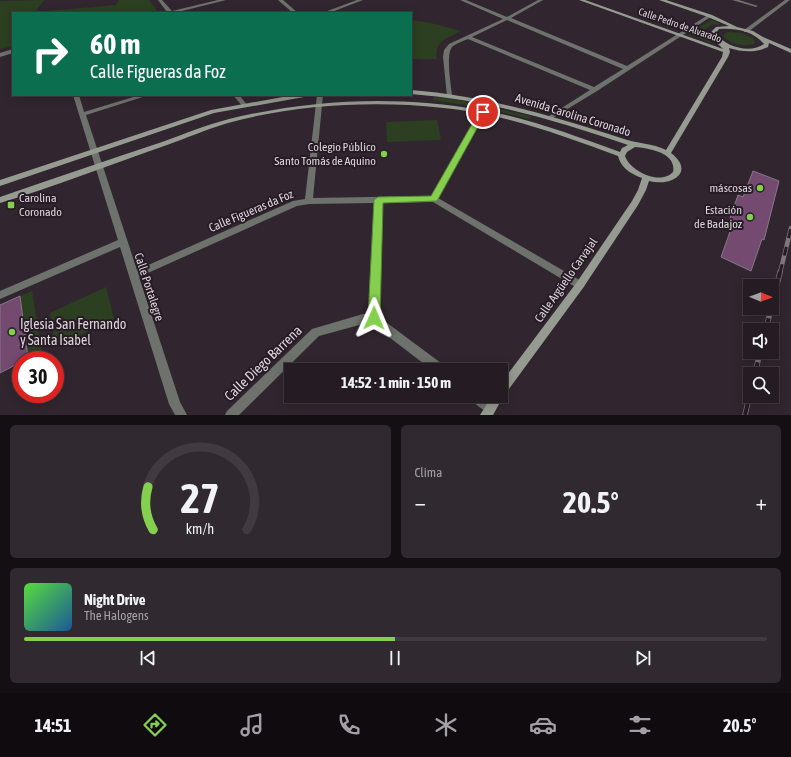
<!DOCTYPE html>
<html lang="es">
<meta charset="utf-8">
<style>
body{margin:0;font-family:"Asap Condensed",sans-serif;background:#312930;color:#f1f3f6;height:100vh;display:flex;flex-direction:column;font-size:15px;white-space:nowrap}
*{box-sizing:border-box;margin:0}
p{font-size:13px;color:#a3a1a6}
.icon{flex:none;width:22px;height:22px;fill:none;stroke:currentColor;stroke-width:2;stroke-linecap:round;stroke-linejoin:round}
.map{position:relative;height:415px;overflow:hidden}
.details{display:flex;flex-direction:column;gap:10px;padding:10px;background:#140f13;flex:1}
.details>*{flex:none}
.guide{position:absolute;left:12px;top:12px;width:400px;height:84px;border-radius:0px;box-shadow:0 2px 10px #0003,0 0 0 1px #423a41;background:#0b6e4f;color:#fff;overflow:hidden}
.needle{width:26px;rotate:91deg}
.tools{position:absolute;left:743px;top:279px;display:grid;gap:8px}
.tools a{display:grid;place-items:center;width:36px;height:36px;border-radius:0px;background:#251c23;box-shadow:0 2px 10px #0003,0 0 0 1px #423a41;font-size:20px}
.speed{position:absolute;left:12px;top:351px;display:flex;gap:8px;font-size:20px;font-weight:700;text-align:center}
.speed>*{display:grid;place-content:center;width:52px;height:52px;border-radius:50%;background:#251c23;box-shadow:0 2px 10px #0003,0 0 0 1px #423a41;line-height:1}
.speed .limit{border:6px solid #d22;background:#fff;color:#111}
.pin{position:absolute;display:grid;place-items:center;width:34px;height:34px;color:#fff;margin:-17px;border:2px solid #fff;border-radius:50%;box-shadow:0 1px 4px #0007}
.me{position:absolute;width:44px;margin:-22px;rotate:1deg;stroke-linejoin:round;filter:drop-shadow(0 0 3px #0008)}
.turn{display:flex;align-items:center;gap:14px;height:84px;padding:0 12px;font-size:18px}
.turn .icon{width:52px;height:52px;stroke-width:2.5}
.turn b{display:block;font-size:28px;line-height:34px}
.big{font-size:30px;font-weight:700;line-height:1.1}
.details .widget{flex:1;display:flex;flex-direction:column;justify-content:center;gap:6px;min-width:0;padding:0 14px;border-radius:6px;background:#312930}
.details .dial{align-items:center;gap:0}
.dial svg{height:104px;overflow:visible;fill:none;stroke:#423a41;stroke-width:7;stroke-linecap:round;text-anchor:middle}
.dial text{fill:#f1f3f6;stroke:none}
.song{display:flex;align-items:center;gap:12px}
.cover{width:48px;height:48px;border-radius:6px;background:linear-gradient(135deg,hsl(110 70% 55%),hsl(210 70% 35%))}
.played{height:4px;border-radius:2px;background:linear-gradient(90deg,#84d04e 50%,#423a41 50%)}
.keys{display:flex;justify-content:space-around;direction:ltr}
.heat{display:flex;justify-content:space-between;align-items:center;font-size:22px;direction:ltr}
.details .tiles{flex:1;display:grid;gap:10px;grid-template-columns:1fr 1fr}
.widget:last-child{grid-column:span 2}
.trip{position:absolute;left:284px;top:363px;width:224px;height:40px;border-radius:0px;background:#251c23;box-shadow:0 2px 10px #0003,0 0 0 1px #423a41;font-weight:700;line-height:40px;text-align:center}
.tab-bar{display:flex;height:64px;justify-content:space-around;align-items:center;background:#0f0b0e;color:#a3a1a6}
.tab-bar .icon{width:28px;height:28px}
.tab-bar .selected{color:#84d04e}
.tab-bar b{font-size:18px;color:#f1f3f6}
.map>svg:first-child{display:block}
.green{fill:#2c3f20}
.building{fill:#744a70;stroke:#867984}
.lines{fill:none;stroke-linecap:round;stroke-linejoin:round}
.minor{fill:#6e726c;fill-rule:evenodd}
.secondary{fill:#959b91;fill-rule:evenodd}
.rail-far1-casing{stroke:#7f767e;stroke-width:4.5}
.rail-casing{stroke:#7f767e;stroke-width:5.5}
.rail-far1{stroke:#271c26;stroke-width:3;stroke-dasharray:9;stroke-linecap:butt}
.rail{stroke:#271c26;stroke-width:4;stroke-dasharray:12;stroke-linecap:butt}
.route{fill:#84d04e;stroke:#568733}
.poi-dot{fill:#84d04e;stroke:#271c26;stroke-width:1.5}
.labels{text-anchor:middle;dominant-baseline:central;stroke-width:4;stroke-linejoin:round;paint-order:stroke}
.far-street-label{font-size:10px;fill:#dcd5db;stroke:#271c26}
.street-label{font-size:12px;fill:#dcd5db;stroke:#271c26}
.poi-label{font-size:12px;fill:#dcd5db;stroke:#271c26;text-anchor:end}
.near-poi-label{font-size:14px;fill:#dcd5db;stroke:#271c26;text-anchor:start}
.near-street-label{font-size:14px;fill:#dcd5db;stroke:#271c26}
</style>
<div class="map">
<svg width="791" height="415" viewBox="0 0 791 415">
<rect width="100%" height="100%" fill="#31262f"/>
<path class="green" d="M44,0L35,12L116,5L119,0H149L157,11L148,13H13V46L0,49V1Z
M411,20L431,23L461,31C447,39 434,40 437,59H411Z
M712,20L721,24L711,25L704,30C702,36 710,40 714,44L688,34Z
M728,32L741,33L753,38L755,43C745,48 731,44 724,37V35Z
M434,97L458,100L531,116L530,119L484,108L433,100Z
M437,120L441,140L387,142L386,122Z
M106,287L114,319L55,347L50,313Z
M32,291L42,351L28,358L20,296Z"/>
<path class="building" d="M753,171L779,181L764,240L762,239L751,271L721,257L732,226L728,224L738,195L743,197Z
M20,296L28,358L21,360V362L0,373V305Z"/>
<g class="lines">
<path class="minor" d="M158,0H162L172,11L218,0H226L174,13H166L167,12Z
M278,0H283L298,13H293Z
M357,0H363L329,13H322Z
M460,0H466L507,17L538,0H543L511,18L627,66L708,15L712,16L597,91L551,119L549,118V116L590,90L468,39C463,41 457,43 453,46C445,52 451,85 452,95L451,96H447L443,57L444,50L449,44L503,19ZM507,20L623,69L594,87L472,37Z
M732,0H739L758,6L756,7Z
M785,0H790L748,32H744V30Z
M13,49V53L0,57V53Z
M73,95H79L84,112L140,95H149L86,115L137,270L293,201L305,199L317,95H323L313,198L432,196L480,112L481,111H485L486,112L438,198L583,282L585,285L583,288L580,289L577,288L433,202L382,203L379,317L445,366L446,370H432L372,324H363L319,336L239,415H225L227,411L312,329L363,314H369L374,203L309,204L297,206L139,277L180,402L187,415H175L169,404L120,247L0,299V291L118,240Z
M233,95H239L248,106L247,107H243Z
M469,396C480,396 491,396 496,407L494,411L490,413C483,410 472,403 469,396Z"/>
<path class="secondary" d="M579,0H585L723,49L714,40L710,33L716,27L729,26L708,17L659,0H666L712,15L737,27L753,31L763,37L791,49V53L769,43L768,47C755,53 742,52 729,48L730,52L728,57L671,153C696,172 671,187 649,181L646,190L638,205L583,288L503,397L493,415H480L492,396H501V383L577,282L632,201L638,190L642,178C631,174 621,168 618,156C580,142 542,128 502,118C419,98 310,100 228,123C207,129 187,138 167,145C112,164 56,186 0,203V197C54,178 108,160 162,142C184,134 206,125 229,119C312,99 397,95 481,110C529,118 575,136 620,152L622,148L628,145C554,120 489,100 411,94V90C486,96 554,116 624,139C638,144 652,143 666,150L722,57L723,52ZM719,29C736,28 753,31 764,44C751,54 724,47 716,33ZM635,147C649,148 677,153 673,172C660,186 630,171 625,156L627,152Z
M294,95H307L304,97L214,113L0,186V180L211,110Z"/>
<defs>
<path id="rail-far1" d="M780,273L791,228"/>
<path id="rail" d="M772,305L780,272
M766,330L771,308
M755,374L760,352
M745,415L750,393"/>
</defs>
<use href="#rail-far1" class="rail-far1-casing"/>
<use href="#rail" class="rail-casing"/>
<use href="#rail-far1" class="rail-far1"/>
<use href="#rail" class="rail"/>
</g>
<path class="route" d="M480,110H483L486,112L437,201L383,203L380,318L378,322L374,324L370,322L368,318L374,200L378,197L431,196Z"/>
<g class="poi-dot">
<circle cx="384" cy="154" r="4"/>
<circle cx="760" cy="188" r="4"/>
<rect x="7" y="201" width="8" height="8" rx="2"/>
<circle cx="750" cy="217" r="4"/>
<circle cx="12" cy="332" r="4"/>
</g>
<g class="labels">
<g class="far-street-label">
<text transform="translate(680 25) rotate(19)">Calle Pedro de Alvarado</text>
</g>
<g class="street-label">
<text transform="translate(573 115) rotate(17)">Avenida Carolina Coronado</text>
<text transform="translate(251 211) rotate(-23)">Calle Figueras da Foz</text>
<text transform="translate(566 280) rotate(-55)">Calle Argüello Carvajal</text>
<text transform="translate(149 287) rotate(72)">Calle Portalegre</text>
</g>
<g class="poi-label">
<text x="376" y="147">Colegio Público<tspan x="376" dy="14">Santo Tomás de Aquino</tspan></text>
<text x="752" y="188">máscosas</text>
<text x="19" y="198" text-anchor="start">Carolina<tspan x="19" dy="14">Coronado</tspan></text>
<text x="742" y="210">Estación<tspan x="742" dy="14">de Badajoz</tspan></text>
</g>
<g class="near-poi-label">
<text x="20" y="324">Iglesia San Fernando<tspan x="20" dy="16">y Santa Isabel</tspan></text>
</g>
<g class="near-street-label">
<text transform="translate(263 363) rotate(-44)">Calle Diego Barrena</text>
</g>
</g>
</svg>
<div class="tools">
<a><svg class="needle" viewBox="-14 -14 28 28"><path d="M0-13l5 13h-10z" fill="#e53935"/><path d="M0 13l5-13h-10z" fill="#a3a1a6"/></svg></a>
<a><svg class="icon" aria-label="sound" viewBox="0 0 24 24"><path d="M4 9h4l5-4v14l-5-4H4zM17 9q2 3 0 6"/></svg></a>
<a><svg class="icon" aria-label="search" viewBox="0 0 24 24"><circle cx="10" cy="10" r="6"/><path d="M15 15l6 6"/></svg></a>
</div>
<div class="speed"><div class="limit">30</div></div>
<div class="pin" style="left:483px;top:112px;background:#d93025"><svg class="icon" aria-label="arrive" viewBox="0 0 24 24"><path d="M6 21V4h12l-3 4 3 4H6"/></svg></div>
<svg class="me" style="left:374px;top:318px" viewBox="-20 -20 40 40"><path d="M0-17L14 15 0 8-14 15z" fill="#84d04e" stroke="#fff" stroke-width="4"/></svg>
<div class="trip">14:52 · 1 min · 150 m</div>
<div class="guide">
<div class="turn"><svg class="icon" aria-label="right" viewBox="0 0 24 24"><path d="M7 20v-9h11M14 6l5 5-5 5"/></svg><div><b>60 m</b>Calle Figueras da Foz</div></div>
</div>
</div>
<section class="details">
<div class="tiles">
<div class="widget dial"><svg viewBox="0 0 100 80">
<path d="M14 69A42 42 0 1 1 86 69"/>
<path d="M14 69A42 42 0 0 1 10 36" stroke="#84d04e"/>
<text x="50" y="56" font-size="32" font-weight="700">27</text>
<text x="50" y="72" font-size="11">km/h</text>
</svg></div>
<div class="widget"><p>Clima</p>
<div class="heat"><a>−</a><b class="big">20.5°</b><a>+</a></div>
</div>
<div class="widget">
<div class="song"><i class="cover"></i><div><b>Night Drive</b><p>The Halogens</p></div></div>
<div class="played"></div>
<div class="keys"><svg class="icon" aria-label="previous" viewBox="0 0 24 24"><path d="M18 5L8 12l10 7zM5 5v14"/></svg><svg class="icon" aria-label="pause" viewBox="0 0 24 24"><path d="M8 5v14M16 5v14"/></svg><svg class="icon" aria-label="next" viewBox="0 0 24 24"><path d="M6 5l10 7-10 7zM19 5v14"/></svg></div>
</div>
</div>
</section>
<nav class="tab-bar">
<b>14:51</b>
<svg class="icon selected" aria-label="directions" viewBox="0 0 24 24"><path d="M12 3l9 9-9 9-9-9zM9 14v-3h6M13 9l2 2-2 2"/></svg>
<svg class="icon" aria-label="music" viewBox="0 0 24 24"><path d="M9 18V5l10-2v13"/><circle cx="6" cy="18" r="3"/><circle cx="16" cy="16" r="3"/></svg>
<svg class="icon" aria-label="phone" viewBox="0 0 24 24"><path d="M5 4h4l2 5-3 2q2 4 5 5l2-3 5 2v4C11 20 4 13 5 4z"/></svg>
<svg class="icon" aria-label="climate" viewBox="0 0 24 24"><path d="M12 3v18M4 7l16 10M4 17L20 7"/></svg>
<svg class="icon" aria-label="car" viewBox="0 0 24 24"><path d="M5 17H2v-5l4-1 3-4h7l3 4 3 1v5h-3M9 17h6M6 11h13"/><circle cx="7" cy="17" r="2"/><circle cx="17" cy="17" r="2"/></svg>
<svg class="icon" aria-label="filters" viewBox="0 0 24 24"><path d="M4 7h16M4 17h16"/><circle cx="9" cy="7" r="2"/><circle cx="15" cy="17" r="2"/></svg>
<b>20.5°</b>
</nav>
